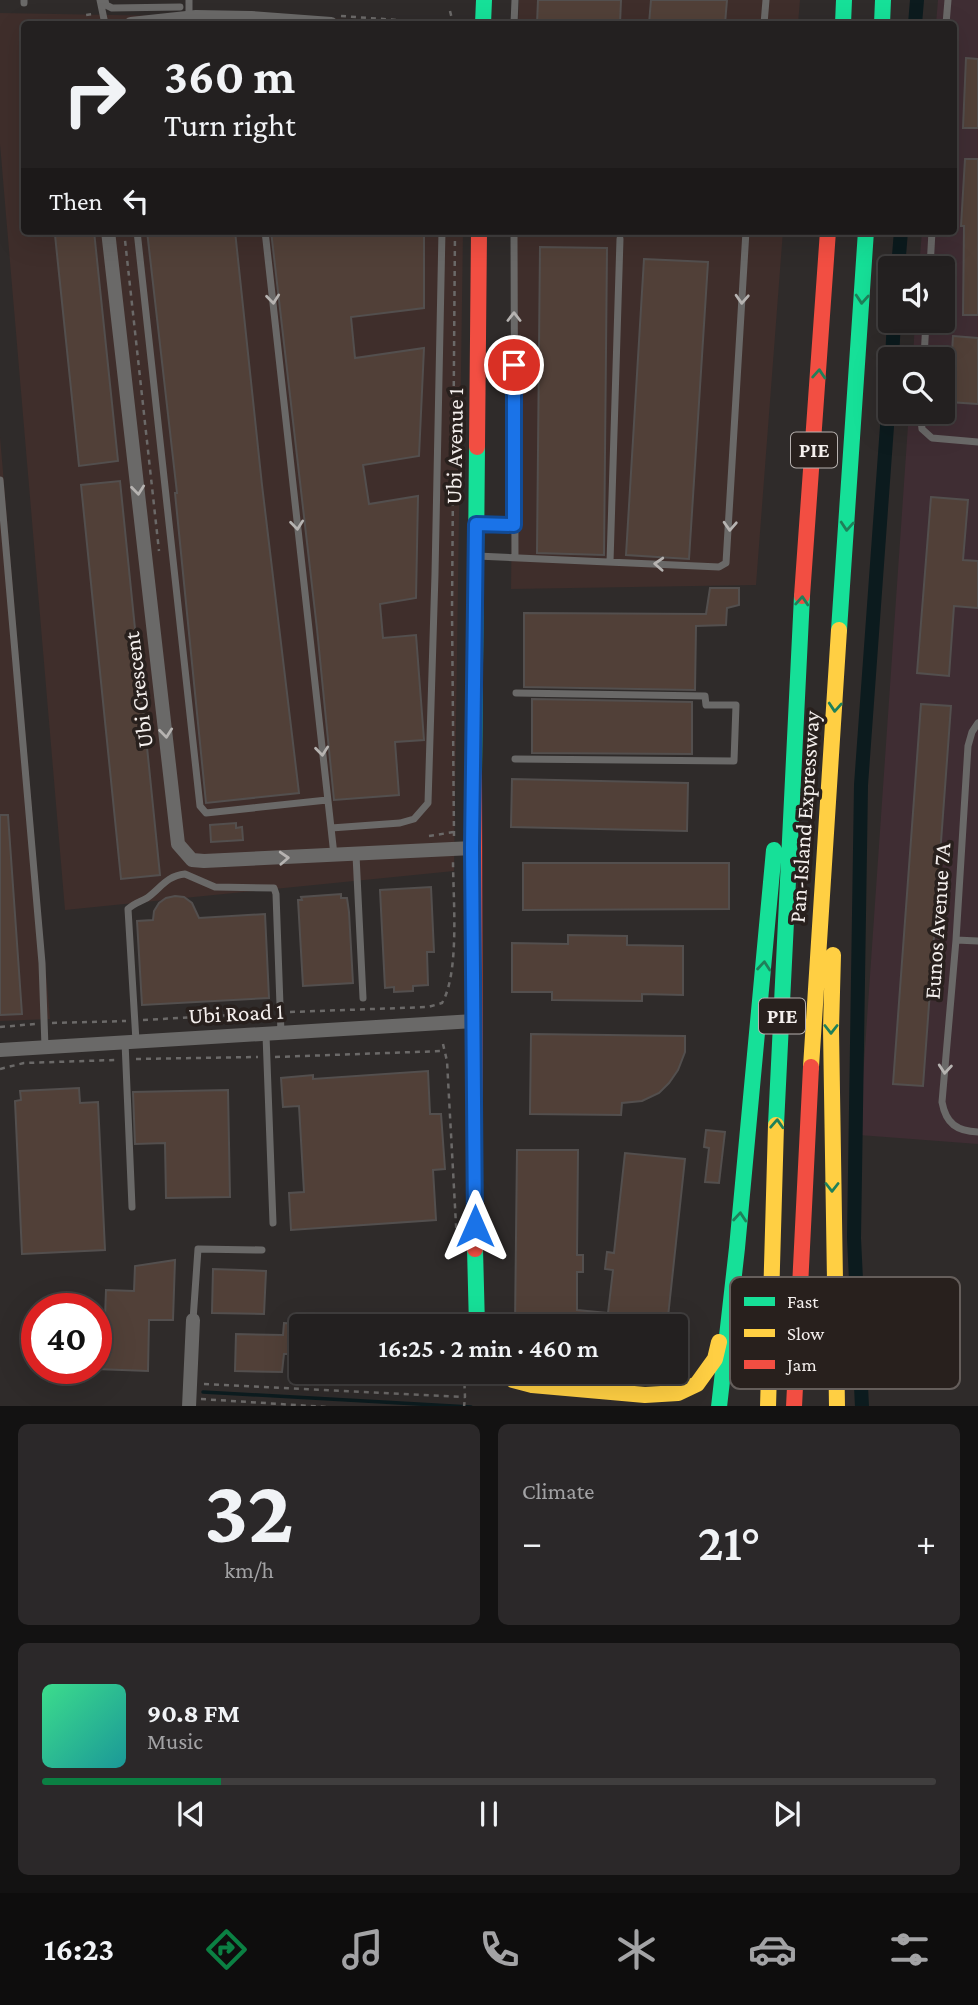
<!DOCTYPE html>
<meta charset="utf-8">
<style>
body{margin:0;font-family:"Crimson Pro",serif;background:#2b2829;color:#f1f3f6;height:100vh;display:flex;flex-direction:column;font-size:26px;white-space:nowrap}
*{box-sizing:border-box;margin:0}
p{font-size:23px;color:#a3a3a5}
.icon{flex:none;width:38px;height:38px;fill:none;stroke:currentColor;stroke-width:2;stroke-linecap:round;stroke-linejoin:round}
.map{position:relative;height:1406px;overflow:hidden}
.details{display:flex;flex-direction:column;gap:18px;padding:18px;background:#131212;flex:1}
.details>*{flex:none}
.top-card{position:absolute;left:21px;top:21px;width:936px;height:214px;border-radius:7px;box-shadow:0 7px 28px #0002,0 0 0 2px #403e3e;background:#232020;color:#f1f3f6;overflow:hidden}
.tools{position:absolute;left:878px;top:256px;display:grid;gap:14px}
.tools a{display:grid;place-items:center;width:77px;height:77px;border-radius:7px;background:#232020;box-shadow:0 7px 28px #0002,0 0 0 2px #403e3e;font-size:35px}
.speed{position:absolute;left:21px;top:1293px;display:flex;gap:14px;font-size:35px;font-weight:700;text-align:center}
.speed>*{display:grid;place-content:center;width:91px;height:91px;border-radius:50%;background:#232020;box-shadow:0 7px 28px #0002,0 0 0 2px #403e3e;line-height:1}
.speed .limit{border:10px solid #d22;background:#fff;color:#111}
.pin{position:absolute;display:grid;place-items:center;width:60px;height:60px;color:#fff;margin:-30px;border:4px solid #fff;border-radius:50%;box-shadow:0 2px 7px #0007}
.me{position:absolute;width:77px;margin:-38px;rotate:0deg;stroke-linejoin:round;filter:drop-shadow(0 0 5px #0008)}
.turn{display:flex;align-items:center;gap:24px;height:147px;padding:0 28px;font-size:32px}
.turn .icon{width:91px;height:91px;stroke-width:2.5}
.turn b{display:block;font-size:49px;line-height:60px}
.then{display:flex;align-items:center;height:66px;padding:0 28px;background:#0003;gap:14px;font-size:26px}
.big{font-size:52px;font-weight:600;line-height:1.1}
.details .card{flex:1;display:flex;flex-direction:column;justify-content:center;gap:10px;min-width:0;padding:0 24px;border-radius:10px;background:#2b2829}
.details .dial{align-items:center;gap:0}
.dial b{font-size:91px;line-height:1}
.song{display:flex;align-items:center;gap:21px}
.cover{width:84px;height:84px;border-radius:10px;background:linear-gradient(135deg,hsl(150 70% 55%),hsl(180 70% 35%))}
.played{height:7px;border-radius:4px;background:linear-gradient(90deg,#0b8043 20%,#403e3e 20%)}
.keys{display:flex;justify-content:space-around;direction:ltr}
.heat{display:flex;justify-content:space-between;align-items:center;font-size:38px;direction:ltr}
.details .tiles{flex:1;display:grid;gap:18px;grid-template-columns:1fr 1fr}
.card:last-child{grid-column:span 2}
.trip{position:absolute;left:289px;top:1314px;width:399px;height:70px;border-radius:7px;background:#232020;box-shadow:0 7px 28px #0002,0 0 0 2px #403e3e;font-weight:600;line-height:70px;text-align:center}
.tab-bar{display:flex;height:112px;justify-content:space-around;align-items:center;background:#0e0d0d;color:#a3a3a5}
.tab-bar .icon{width:49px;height:49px}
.tab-bar .current{color:#0b8043}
.tab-bar b{font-size:32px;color:#f1f3f6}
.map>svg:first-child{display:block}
.commercial{fill:#3f2d33}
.industrial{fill:#3f2e2b}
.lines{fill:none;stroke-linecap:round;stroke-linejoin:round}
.stream{stroke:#0c1b1e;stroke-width:3.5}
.canal{stroke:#0c1b1e;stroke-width:14}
.building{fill:#514038;stroke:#534f4e;stroke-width:2}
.path{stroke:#6b6968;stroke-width:2.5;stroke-dasharray:5 5;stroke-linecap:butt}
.lane{stroke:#6a6968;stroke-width:7}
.street{stroke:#6a6968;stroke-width:14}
.fast{stroke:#16e098;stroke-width:16}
.slow{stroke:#ffcf43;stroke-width:16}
.jam{stroke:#f24e42;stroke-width:16}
.oneway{stroke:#b6b3b1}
.oneway2{stroke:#1f805a}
.route-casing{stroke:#114b97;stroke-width:18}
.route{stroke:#1a73e8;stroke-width:12}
.labels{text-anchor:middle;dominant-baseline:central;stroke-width:7;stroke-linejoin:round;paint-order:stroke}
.shield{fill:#28201d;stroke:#b7b1af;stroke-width:2}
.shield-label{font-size:21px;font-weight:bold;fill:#f4efed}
.street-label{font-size:23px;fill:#f4efed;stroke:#28201d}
.key{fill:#28201d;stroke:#655e5b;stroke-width:2}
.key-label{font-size:19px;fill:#f4efed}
</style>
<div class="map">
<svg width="978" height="1407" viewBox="0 0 978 1407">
<rect width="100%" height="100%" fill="#2f2b2a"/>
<path class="commercial" d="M938,0H978V1144L859,1135L909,411H943V359H913L915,320H943V268H919L922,231H954V24H936Z"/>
<path class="industrial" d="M519,0H800L798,24H518Z
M0,13L466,21V24H24V231H463L454,871L65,910L0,144Z
M515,231H783L756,585L511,589Z
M0,437L50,1019L0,1021Z"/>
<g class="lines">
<path class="stream" d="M203,1392L471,1407"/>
<path class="canal" d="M915,24L917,0
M898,268L901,231
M892,359L894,320
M862,1407L854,1238L861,785L891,371"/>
</g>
<path class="building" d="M538,0H621L620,24H537Z
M651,0H727L725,24H649Z
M966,58L978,59V128H963Z
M965,159H978V315H963L964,226H961Z
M94,231L118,461L79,466L55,235Z
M147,231H235L262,485L299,793L206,803L175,493H177Z
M271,231H424V308L351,317L355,358L424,348L419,456L363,465L369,504L418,496L416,598L380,604L383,638L416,635L424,740L395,742L399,795L334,800L317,629Z
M540,247L607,248L604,555L537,553Z
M644,259L708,262L689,559L626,555Z
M953,336L978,338V404L949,402Z
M120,481L160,875L121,879L81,485Z
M931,497L968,500L963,560L978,561V608L954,606L949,676L917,673Z
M710,588H739V605L727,608L726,625L696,626L695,690L524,687V613L706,614Z
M532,699L692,702V754L532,753Z
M921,704L951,706L923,1086L893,1084Z
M512,779L688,783L687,831L511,827Z
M0,815H8L22,1014L0,1015Z
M236,823V828L242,827L243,840L211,842L210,825Z
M523,863H729V909L523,910Z
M431,887L434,952H427L428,985L413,986V991L394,992V987L385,988L380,890Z
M341,894V898H347L349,912L353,983L303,986L298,900H302L301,897Z
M175,896L184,897L192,903L199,918L265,914L269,998L142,1005L137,921L153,920L154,911L159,903L166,898Z
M568,935L627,936V945L683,946V995L642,994V1001L552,1000V992H512V943L568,944Z
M531,1034L685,1036V1052L678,1070L669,1083L659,1093L642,1101L622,1103L621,1115L530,1114Z
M428,1071L430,1114H441L445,1169L433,1170L436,1220L291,1230L289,1193L304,1192L299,1106L283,1107L281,1078L313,1075V1079Z
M79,1088L80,1103L98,1102L105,1250L22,1254L15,1101L21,1100L20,1091Z
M228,1090L230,1197L166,1198L165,1143L135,1144L133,1092Z
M706,1130L725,1132L719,1183L705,1182L709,1148L704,1147Z
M517,1150H578L577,1255H583V1272H577V1310L608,1313L613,1270L605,1269L607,1252L614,1253L625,1153L685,1159L667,1326H515Z
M175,1260L173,1320H149L148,1371L96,1369L98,1317L105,1318L106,1290L134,1291L135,1266Z
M213,1269L266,1271L264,1314L212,1313Z
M284,1323L296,1324L301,1340H298L297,1354H284L282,1372L235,1371L236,1334L283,1335Z"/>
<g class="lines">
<path class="path" d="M450,11L452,19
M341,16L453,24
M82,24L86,15L93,14
M124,231L159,551
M429,836L454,832
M454,836L452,610L455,231
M290,1012L428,1007L442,1003C460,972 453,898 453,860
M143,1020L269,1013
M52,1023L126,1021
M0,1027L35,1024
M443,1044L447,1061L457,1243
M275,1057L443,1051
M136,1059L258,1057
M0,1069L24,1063L115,1060
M204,1384L465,1397L464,1372
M201,1399L327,1407
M464,1407L465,1397"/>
<path class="lane" d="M24,0V3
M100,0L105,24
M105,0L106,5L112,8L180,7
M189,18V0
M514,24L515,0
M764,24L766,0
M946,24L948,0
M137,231L200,806L206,813L327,800
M265,231L334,855
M514,231L515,557
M930,268L932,231
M924,359L926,320
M920,411L922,429L932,438L978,442
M0,480L42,963L45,1047
M476,524L514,525
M477,556L719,567L726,563L746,231
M610,562L620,239
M978,723L972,732L968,746L956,940L942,1102C946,1124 957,1131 978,1132
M515,759L734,761L736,705H706L705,696L516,693
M331,828L400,823L414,819L428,803L435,574L442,231
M356,855L363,998
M956,940L978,941
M266,1035L273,1223
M136,1041L128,909C134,903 140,902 147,898C161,888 166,876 185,874L215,887L274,888L276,894L281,1033
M125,1042L132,1207
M193,1320L198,1249L262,1250"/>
<path class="street" d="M131,24L196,17L251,18L331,24
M108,231L178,844L192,860L204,861L473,848
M0,1050L474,1021
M189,1407L193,1320"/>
<path class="fast" d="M483,24L484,0
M843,24L844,0
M882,24L883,0
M839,630L866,231
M474,773L477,447
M776,1125L802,596
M475,1249L477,1326
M719,1407L737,1248L774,850"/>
<path class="slow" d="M833,955L831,1029L837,1407
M811,1067L839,630
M504,1372L513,1380L532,1385L645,1395L678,1393L697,1384L715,1359L719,1342
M768,1407L776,1125"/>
<path class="jam" d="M477,447L479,231
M802,596L828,231
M474,773L475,1249
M794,1407L811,1067"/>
</g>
<defs><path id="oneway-chevron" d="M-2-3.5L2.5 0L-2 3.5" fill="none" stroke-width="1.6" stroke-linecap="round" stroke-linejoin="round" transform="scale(1.75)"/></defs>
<g class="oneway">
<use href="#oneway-chevron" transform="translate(273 299) rotate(84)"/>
<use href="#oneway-chevron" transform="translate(742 299) rotate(93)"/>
<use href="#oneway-chevron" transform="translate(514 317) rotate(-90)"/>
<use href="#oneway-chevron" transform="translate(138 490) rotate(84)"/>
<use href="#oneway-chevron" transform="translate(297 525) rotate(84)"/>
<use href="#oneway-chevron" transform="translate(730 526) rotate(93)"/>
<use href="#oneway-chevron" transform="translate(659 564) rotate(-177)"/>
<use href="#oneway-chevron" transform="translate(166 733) rotate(84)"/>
<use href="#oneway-chevron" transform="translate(322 751) rotate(84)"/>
<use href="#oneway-chevron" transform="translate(284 858) rotate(-3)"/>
<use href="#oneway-chevron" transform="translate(945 1069) rotate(95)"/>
</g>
<g class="oneway2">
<use href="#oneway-chevron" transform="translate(862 299) rotate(94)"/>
<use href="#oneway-chevron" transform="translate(819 374) rotate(-86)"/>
<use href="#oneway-chevron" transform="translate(847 526) rotate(94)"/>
<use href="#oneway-chevron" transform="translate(802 601) rotate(-86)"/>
<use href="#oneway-chevron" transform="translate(835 707) rotate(94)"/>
<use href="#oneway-chevron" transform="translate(764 966) rotate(-85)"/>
<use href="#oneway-chevron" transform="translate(831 1029) rotate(90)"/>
<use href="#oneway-chevron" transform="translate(777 1124) rotate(-87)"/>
<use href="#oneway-chevron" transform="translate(832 1187) rotate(90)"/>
<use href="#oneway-chevron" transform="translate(740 1217) rotate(-85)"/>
</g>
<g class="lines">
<defs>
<path id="route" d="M475,1226L472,848L476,524L514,525V365"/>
</defs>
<use href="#route" class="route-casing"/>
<use href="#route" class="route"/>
</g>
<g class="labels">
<g class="shield">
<rect x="791" y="432.5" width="46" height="35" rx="5"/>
<rect x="759" y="998.5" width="46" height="35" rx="5"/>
</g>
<g class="shield-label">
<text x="814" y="450">PIE</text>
<text x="782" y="1016">PIE</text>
</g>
<g class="street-label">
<text transform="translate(454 446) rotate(-89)">Ubi Avenue 1</text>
<text transform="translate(138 690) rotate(-97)">Ubi Crescent</text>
<text transform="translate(804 817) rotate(-86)">Pan-Island Expressway</text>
<text transform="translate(937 921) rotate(-86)">Eunos Avenue 7A</text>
<text transform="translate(236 1013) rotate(-3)">Ubi Road 1</text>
</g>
</g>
<rect x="730" y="1277" width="230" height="112" rx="10" class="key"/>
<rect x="744" y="1297" width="31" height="9" fill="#16e098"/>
<rect x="744" y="1329" width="31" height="8" fill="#ffcf43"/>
<rect x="744" y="1360" width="31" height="9" fill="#f24e42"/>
<g class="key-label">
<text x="787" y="1308">Fast</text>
<text x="787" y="1340">Slow</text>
<text x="787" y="1371">Jam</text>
</g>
</svg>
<div class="tools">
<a><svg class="icon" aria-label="sound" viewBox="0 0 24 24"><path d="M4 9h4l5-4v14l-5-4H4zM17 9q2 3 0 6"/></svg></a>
<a><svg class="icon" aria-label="search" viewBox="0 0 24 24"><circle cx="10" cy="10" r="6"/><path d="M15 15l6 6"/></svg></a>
</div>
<div class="speed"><div class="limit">40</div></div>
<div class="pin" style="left:514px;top:365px;background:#d93025"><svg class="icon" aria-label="arrive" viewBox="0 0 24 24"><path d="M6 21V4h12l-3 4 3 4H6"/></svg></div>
<svg class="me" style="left:475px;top:1226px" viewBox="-20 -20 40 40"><path d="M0-17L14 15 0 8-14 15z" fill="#1a73e8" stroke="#fff" stroke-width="4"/></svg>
<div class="trip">16:25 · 2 min · 460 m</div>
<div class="top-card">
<div class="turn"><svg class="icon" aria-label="right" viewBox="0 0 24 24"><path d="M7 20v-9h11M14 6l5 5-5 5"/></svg><div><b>360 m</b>Turn right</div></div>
<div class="then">Then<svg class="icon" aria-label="left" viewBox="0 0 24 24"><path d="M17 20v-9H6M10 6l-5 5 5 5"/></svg></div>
</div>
</div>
<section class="details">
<div class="tiles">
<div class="card dial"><b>32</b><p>km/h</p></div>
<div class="card"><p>Climate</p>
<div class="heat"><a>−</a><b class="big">21°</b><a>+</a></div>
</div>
<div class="card">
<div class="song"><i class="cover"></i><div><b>90.8 FM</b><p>Music</p></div></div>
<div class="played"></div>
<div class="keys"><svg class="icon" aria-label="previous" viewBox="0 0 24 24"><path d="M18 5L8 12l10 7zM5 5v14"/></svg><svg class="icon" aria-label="pause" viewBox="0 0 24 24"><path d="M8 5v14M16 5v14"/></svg><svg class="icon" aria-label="next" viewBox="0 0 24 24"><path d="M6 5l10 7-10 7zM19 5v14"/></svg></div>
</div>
</div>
</section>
<nav class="tab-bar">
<b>16:23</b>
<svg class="icon current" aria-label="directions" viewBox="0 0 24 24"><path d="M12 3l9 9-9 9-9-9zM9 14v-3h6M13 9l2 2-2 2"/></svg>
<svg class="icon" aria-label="music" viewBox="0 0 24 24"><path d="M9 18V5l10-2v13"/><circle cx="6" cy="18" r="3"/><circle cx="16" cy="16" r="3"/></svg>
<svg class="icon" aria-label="phone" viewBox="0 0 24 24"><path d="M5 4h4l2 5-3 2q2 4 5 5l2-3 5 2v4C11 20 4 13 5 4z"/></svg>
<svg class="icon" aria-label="climate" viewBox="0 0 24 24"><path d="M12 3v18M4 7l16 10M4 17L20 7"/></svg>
<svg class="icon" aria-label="car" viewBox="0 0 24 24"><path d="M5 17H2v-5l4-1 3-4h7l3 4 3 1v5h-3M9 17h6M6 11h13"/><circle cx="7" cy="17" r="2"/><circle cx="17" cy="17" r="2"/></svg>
<svg class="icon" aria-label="filters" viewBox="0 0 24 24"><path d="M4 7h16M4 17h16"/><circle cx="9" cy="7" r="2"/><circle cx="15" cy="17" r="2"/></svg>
</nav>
